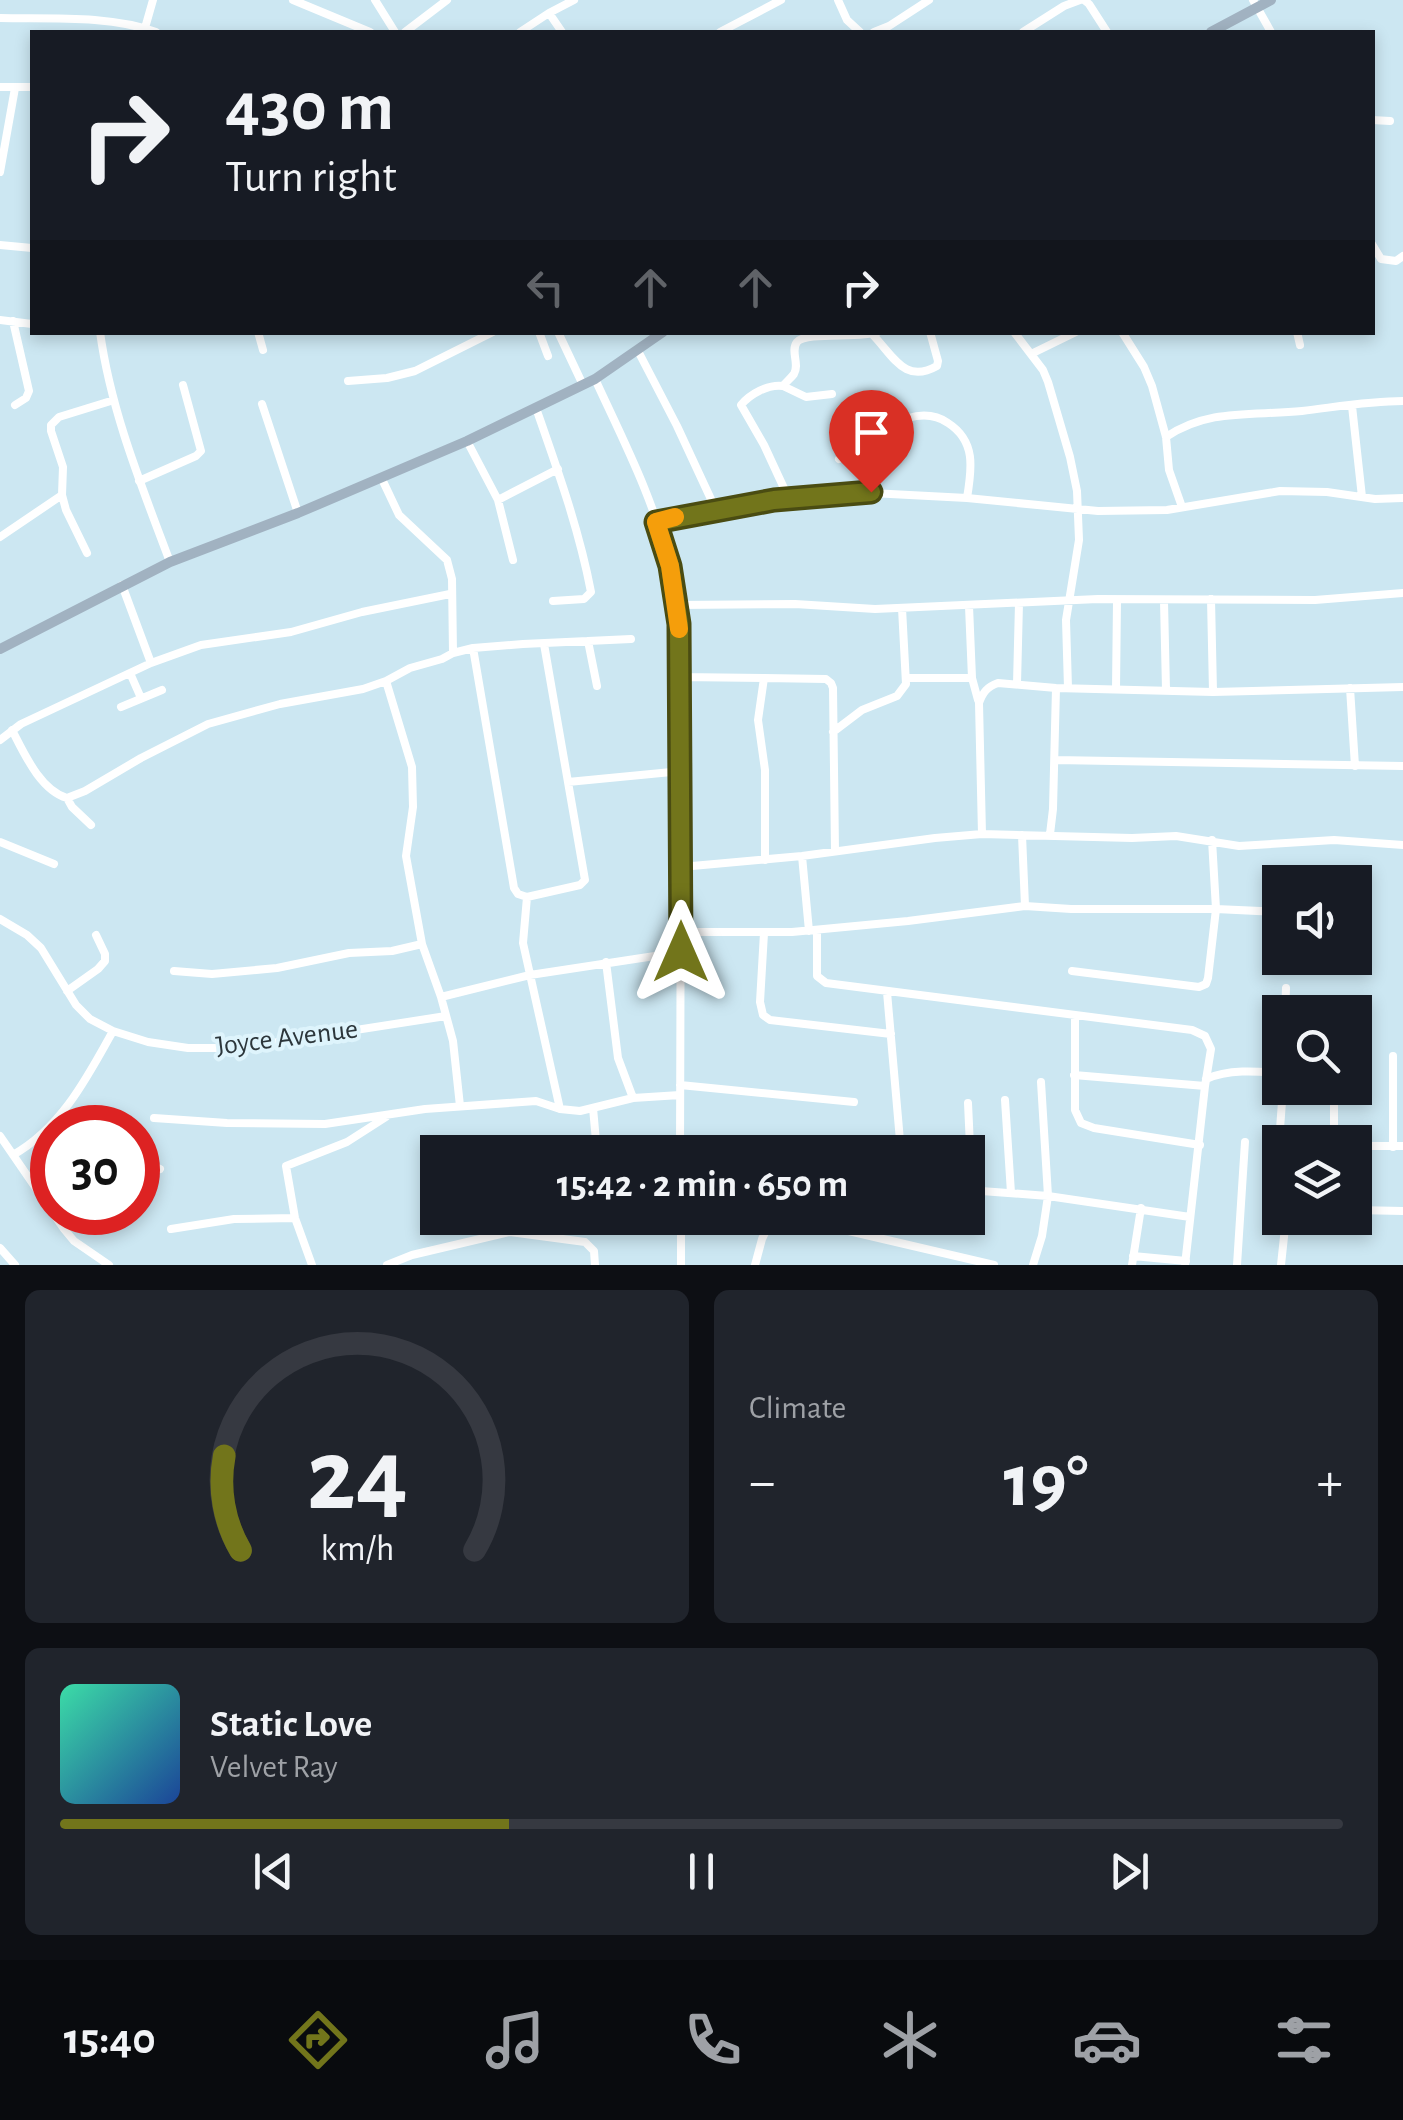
<!DOCTYPE html>
<meta charset="utf-8">
<style>
body{margin:0;font-family:"Alegreya Sans",sans-serif;background:#20242c;color:#f1f3f6;height:100vh;display:flex;flex-direction:column;font-size:38px;white-space:nowrap}
*{box-sizing:border-box;margin:0}
p{font-size:32px;color:#9ea1a6}
.icon{flex:none;width:55px;height:55px;fill:none;stroke:currentColor;stroke-width:2;stroke-linecap:round;stroke-linejoin:round}
.map{position:relative;height:1265px;overflow:hidden}
.panel{display:flex;flex-direction:column;gap:25px;padding:25px;background:#0d0f14;flex:1}
.panel>*{flex:none}
.banner{position:absolute;left:30px;top:30px;width:1345px;height:305px;border-radius:0px;box-shadow:0 5px 15px #0003;background:#171b24;color:#f1f3f6;overflow:hidden}
.tools{position:absolute;left:1262px;top:865px;display:grid;gap:20px}
.tools a{display:grid;place-items:center;width:110px;height:110px;border-radius:0px;background:#171b24;box-shadow:0 5px 15px #0003;font-size:50px}
.speed{position:absolute;left:30px;top:1105px;display:flex;gap:20px;font-size:50px;font-weight:700;text-align:center}
.speed>*{display:grid;place-content:center;width:130px;height:130px;border-radius:50%;background:#171b24;box-shadow:0 5px 15px #0003;line-height:1}
.speed .limit{border:15px solid #d22;background:#fff;color:#111}
.pin{position:absolute;display:grid;place-items:center;width:85px;height:85px;color:#fff;margin:-102px -42px;border-radius:50% 50% 50% 0;rotate:-45deg;box-shadow:0 0 10px #0007}
.pin .icon{rotate:45deg}
.me{position:absolute;width:110px;margin:-55px;rotate:0deg;stroke-linejoin:round;filter:drop-shadow(0 0 8px #0008)}
.turn{display:flex;align-items:center;gap:35px;height:210px;padding:0 30px;font-size:45px}
.turn .icon{width:130px;height:130px;stroke-width:2.5}
.turn b{display:block;font-size:70px;line-height:85px}
.lanes{display:flex;align-items:center;height:95px;padding:0 30px;background:#0003;justify-content:center;gap:50px;direction:ltr}
.lanes .off{opacity:.35}
.big{font-size:75px;font-weight:700;line-height:1.1}
.panel .tile{flex:1;display:flex;flex-direction:column;justify-content:center;gap:15px;min-width:0;padding:0 35px;border-radius:15px;background:#20242c}
.panel .dial{align-items:center;gap:0}
.dial svg{height:260px;overflow:visible;fill:none;stroke:#363941;stroke-width:7;stroke-linecap:round;text-anchor:middle}
.dial text{fill:#f1f3f6;stroke:none}
.song{display:flex;align-items:center;gap:30px}
.cover{width:120px;height:120px;border-radius:15px;background:linear-gradient(135deg,hsl(160 70% 55%),hsl(220 70% 35%))}
.played{height:10px;border-radius:5px;background:linear-gradient(90deg,#72751b 35%,#363941 35%)}
.keys{display:flex;justify-content:space-around;direction:ltr}
.heat{display:flex;justify-content:space-between;align-items:center;font-size:55px;direction:ltr}
.panel .tiles{flex:1;display:grid;gap:25px;grid-template-columns:1fr 1fr}
.tile:last-child{grid-column:span 2}
.trip{position:absolute;left:420px;top:1135px;width:565px;height:100px;border-radius:0px;background:#171b24;box-shadow:0 5px 15px #0003;font-weight:700;line-height:100px;text-align:center}
.tabs{display:flex;height:160px;justify-content:space-around;align-items:center;background:#090b0e;color:#9ea1a6}
.tabs .icon{width:70px;height:70px}
.tabs .active{color:#72751b}
.tabs b{font-size:45px;color:#f1f3f6}
.map>svg:first-child{display:block}
.lines{fill:none;stroke-linecap:round;stroke-linejoin:round}
.minor{stroke:#fff;stroke-width:8}
.major{stroke:#a1b2c1;stroke-width:10}
.route-casing{stroke:#4a4c12;stroke-width:25}
.route{stroke:#72751b;stroke-width:18}
.slow{stroke:#f59e0b;stroke-width:18}
.labels{text-anchor:middle;dominant-baseline:central;stroke-width:8;stroke-linejoin:round;paint-order:stroke}
.street-label{font-size:28px;fill:#2c363b;stroke:#def4fc}
</style>
<div class="map">
<svg width="1403" height="1265" viewBox="0 0 1403 1265">
<rect width="100%" height="100%" fill="#cce7f2"/>
<g class="lines">
<path class="minor" d="M293,0L370,32
M375,0L395,32
M838,0L847,20L860,32
M1084,0L1089,4L1107,32
M1253,0L1271,32
M549,13L562,32
M0,18C49,19 110,15 156,32
M145,28L153,0
M405,32L447,0
M520,32L549,13L574,0
M720,32L781,0
M874,32L889,26L929,0
M1023,32L1064,6L1080,0
M0,87H32
M1372,120L1390,121
M0,172L15,88
M1372,244L1381,259L1396,261L1403,256
M0,245L32,248
M0,320L32,324
M13,321L29,391L26,398L15,405
M100,332C111,412 142,487 170,562
M258,332L263,350
M539,332L548,356
M558,332L583,385
M1014,332L1043,370L1048,382L1070,457L1077,491L1079,540L1066,620L1068,688
M1122,332L1144,367L1152,386L1166,437L1169,470L1182,507
M1297,332L1300,345
M873,335C894,357 905,384 937,366L938,361L930,332
M637,349L677,426L716,510
M1031,354L1076,332
M595,379C623,440 656,503 670,569C687,646 682,739 681,819C681,930 681,1041 680,1152
M348,381L387,378L415,371L493,332
M783,386L806,397L832,394
M262,404L298,513
M1352,406L1362,497
M536,408C557,468 579,529 591,592L584,599L553,601
M1166,437C1209,408 1253,416 1302,411C1336,407 1369,401 1403,401
M467,441L498,500L513,560
M839,459L908,418C922,414 935,414 948,423C976,441 972,468 967,498
M381,477L399,515L447,560L452,579L453,653
M139,481L196,456L201,451L183,385
M789,499L764,445L741,405C750,394 768,384 783,386C786,382 791,378 794,374C800,364 790,351 797,342C806,331 860,339 878,332
M498,500L558,469
M656,522L773,500L852,492L967,498L1098,511L1167,510L1280,491L1327,492L1375,499L1403,498
M0,537L62,495
M87,553L66,510L62,495L63,467L51,431V425L59,417L114,400
M122,585L151,663
M1211,599L1213,692
M1164,601L1166,690
M677,605L795,604L875,609L1098,599L1315,600L1403,593
M969,606L972,678L978,700
M588,641L597,686
M473,648L514,888L518,894L527,897L580,885L585,880L544,644
M130,673L141,698
M680,677L764,678L758,720L765,770V860
M764,678L826,679L831,683L833,688L835,851
M907,678H972
M386,681L412,767L413,807L406,856L422,944L441,997L453,1041L460,1106
M1017,684L1019,603
M1350,688L1355,766
M1116,689L1117,601
M121,707L162,690
M12,730C24,753 40,790 67,798L85,791L141,758L208,724L280,704L363,689L386,681L410,668L442,659L453,653L473,648L523,644L631,639
M833,732L862,710L897,696L906,684L902,608
M0,740L21,724L151,663L201,645L291,632L362,612L450,594
M1055,760L1403,766
M568,782L682,771
M67,798L72,807L91,825
M982,834L979,703C983,692 987,687 998,683L1056,688L1213,692L1403,687
M1050,834L1053,809L1056,688
M1022,835L1025,906
M0,842L54,864
M802,856L809,931
M681,867L802,856L935,838L982,834L1132,838L1176,836L1239,846L1334,840L1403,845
M527,897L523,943L560,1109
M0,919L27,935L41,948L76,1005L90,1019L113,1031L148,1042L188,1048H240L446,1016
M817,930V976L826,983L1192,1030L1205,1036L1211,1049L1205,1086L1185,1265
M681,932H792L908,921L1025,906L1071,909H1216L1280,912
M764,933L760,1002L763,1015L770,1020L891,1034
M606,962L618,1058L633,1098
M174,971L212,974L277,968L349,953L392,951L422,944
M1072,971L1199,987L1206,984L1208,978L1216,909L1212,840
M67,991L98,969L105,961V954L96,935
M887,992L901,1152
M441,997L530,975L681,952
M1285,1012L1286,988
M1075,1016V1110L1081,1123L1094,1128L1200,1145
M1074,1075L1205,1086
M1206,1079C1228,1069 1256,1071 1280,1073
M680,1085L854,1102
M1283,1088L1280,1129L1283,1142
M1005,1100L1011,1193
M968,1103L972,1190
M593,1108L597,1152
M154,1118L227,1123L325,1124L425,1109L536,1101L560,1109L580,1111L633,1098L680,1095
M59,1119L72,1128
M0,1136L64,1229L74,1241L109,1265
M1334,1142V1088
M1355,1146H1403
M1393,1147V1056
M13,1155C61,1128 87,1078 113,1031
M138,1160L160,1169
M968,1190L1048,1196L1190,1217
M1355,1210L1403,1211
M793,1218L994,1265
M171,1229L234,1219L295,1218
M0,1248L15,1265
M1133,1256L1186,1261
M312,1265L295,1218L286,1166L347,1142L386,1117
M387,1265L412,1255L510,1232L585,1242L594,1251L595,1265
M681,1265V1218
M755,1265L762,1239L772,1218
M1033,1265L1042,1236L1048,1196L1041,1082
M1132,1265L1141,1208
M1237,1265L1245,1142
M1281,1265L1286,1218"/>
<path class="major" d="M1211,32L1271,0
M0,649L170,562L298,513L467,441L595,379L663,332"/>
</g>
<g class="lines">
<defs>
<path id="route" d="M681,952L679,624L670,566L656,522L774,500L871,492"/>
</defs>
<use href="#route" class="route-casing"/>
<use href="#route" class="route"/>
<path class="slow" d="M675,517L656,522L670,566L679,629"/>
</g>
<g class="labels">
<g class="street-label">
<text transform="translate(287 1038) rotate(-7)">Joyce Avenue</text>
</g>
</g>
</svg>
<div class="tools">
<a><svg class="icon" aria-label="sound" viewBox="0 0 24 24"><path d="M4 9h4l5-4v14l-5-4H4zM17 9q2 3 0 6"/></svg></a>
<a><svg class="icon" aria-label="search" viewBox="0 0 24 24"><circle cx="10" cy="10" r="6"/><path d="M15 15l6 6"/></svg></a>
<a><svg class="icon" aria-label="layers" viewBox="0 0 24 24"><path d="M12 4l9 5-9 5-9-5zM3 14l9 5 9-5"/></svg></a>
</div>
<div class="speed"><div class="limit">30</div></div>
<div class="pin" style="left:871px;top:492px;background:#d93025"><svg class="icon" aria-label="arrive" viewBox="0 0 24 24"><path d="M6 21V4h12l-3 4 3 4H6"/></svg></div>
<svg class="me" style="left:681px;top:952px" viewBox="-20 -20 40 40"><path d="M0-17L14 15 0 8-14 15z" fill="#72751b" stroke="#fff" stroke-width="4"/></svg>
<div class="trip">15:42 · 2 min · 650 m</div>
<div class="banner">
<div class="turn"><svg class="icon" aria-label="right" viewBox="0 0 24 24"><path d="M7 20v-9h11M14 6l5 5-5 5"/></svg><div><b>430 m</b>Turn right</div></div>
<div class="lanes"><svg class="icon off" aria-label="left" viewBox="0 0 24 24"><path d="M17 20v-9H6M10 6l-5 5 5 5"/></svg><svg class="icon off" aria-label="ahead" viewBox="0 0 24 24"><path d="M12 20V5M6 11l6-6 6 6"/></svg><svg class="icon off" aria-label="ahead" viewBox="0 0 24 24"><path d="M12 20V5M6 11l6-6 6 6"/></svg><svg class="icon" aria-label="right" viewBox="0 0 24 24"><path d="M7 20v-9h11M14 6l5 5-5 5"/></svg></div>
</div>
</div>
<section class="panel">
<div class="tiles">
<div class="tile dial"><svg viewBox="0 0 100 80">
<path d="M14 69A42 42 0 1 1 86 69"/>
<path d="M14 69A42 42 0 0 1 9 40" stroke="#72751b"/>
<text x="50" y="56" font-size="32" font-weight="700">24</text>
<text x="50" y="72" font-size="11">km/h</text>
</svg></div>
<div class="tile"><p>Climate</p>
<div class="heat"><a>−</a><b class="big">19°</b><a>+</a></div>
</div>
<div class="tile">
<div class="song"><i class="cover"></i><div><b>Static Love</b><p>Velvet Ray</p></div></div>
<div class="played"></div>
<div class="keys"><svg class="icon" aria-label="previous" viewBox="0 0 24 24"><path d="M18 5L8 12l10 7zM5 5v14"/></svg><svg class="icon" aria-label="pause" viewBox="0 0 24 24"><path d="M8 5v14M16 5v14"/></svg><svg class="icon" aria-label="next" viewBox="0 0 24 24"><path d="M6 5l10 7-10 7zM19 5v14"/></svg></div>
</div>
</div>
</section>
<nav class="tabs">
<b>15:40</b>
<svg class="icon active" aria-label="directions" viewBox="0 0 24 24"><path d="M12 3l9 9-9 9-9-9zM9 14v-3h6M13 9l2 2-2 2"/></svg>
<svg class="icon" aria-label="music" viewBox="0 0 24 24"><path d="M9 18V5l10-2v13"/><circle cx="6" cy="18" r="3"/><circle cx="16" cy="16" r="3"/></svg>
<svg class="icon" aria-label="phone" viewBox="0 0 24 24"><path d="M5 4h4l2 5-3 2q2 4 5 5l2-3 5 2v4C11 20 4 13 5 4z"/></svg>
<svg class="icon" aria-label="climate" viewBox="0 0 24 24"><path d="M12 3v18M4 7l16 10M4 17L20 7"/></svg>
<svg class="icon" aria-label="car" viewBox="0 0 24 24"><path d="M5 17H2v-5l4-1 3-4h7l3 4 3 1v5h-3M9 17h6M6 11h13"/><circle cx="7" cy="17" r="2"/><circle cx="17" cy="17" r="2"/></svg>
<svg class="icon" aria-label="filters" viewBox="0 0 24 24"><path d="M4 7h16M4 17h16"/><circle cx="9" cy="7" r="2"/><circle cx="15" cy="17" r="2"/></svg>
</nav>
